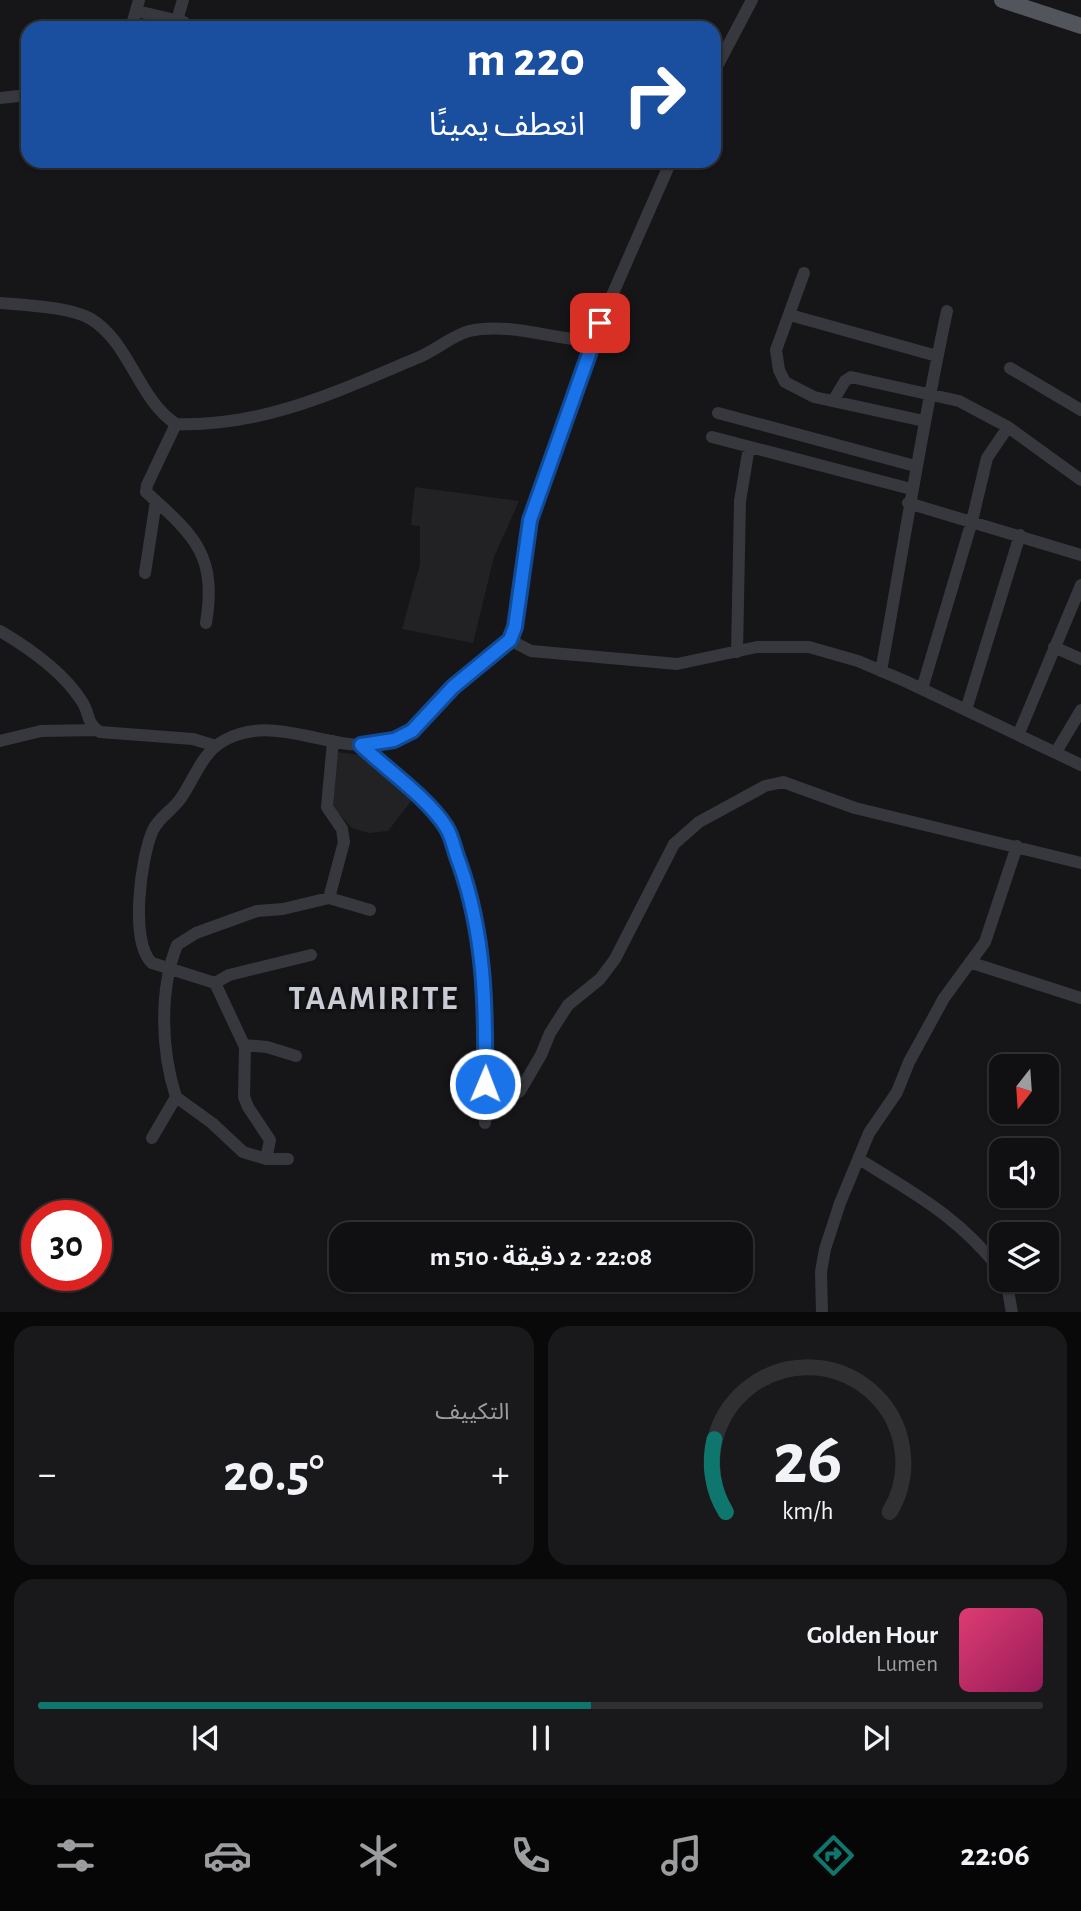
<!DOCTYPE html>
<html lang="ar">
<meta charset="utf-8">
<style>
body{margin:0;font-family:"Alegreya Sans","Noto Sans Arabic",sans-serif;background:#19191b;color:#f1f3f6;direction:rtl;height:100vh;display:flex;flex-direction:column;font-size:26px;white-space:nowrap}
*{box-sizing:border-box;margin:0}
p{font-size:23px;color:#9c9d9f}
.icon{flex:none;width:38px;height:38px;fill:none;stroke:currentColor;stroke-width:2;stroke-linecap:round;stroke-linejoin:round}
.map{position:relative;height:1312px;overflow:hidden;direction:ltr}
.details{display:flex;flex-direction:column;gap:14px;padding:14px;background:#09090a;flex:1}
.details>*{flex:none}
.banner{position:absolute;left:21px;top:21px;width:700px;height:147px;border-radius:21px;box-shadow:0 2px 5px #0004,0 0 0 2px #303032;direction:rtl;background:#1a4fa0;color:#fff;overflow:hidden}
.needle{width:46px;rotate:197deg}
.tools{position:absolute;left:989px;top:1054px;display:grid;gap:14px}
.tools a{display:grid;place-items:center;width:70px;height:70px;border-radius:14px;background:#101012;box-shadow:0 2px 5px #0004,0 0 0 2px #303032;font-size:35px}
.speed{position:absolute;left:21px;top:1200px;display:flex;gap:14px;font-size:35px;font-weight:700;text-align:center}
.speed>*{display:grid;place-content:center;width:91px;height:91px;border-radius:50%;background:#101012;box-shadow:0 2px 5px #0004,0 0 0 2px #303032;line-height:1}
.speed .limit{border:10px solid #d22;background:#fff;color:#111}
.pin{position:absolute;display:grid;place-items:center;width:60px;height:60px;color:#fff;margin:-30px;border-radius:14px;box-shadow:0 4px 10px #0006}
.me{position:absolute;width:77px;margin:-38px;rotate:1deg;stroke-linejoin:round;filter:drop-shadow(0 0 5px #0008)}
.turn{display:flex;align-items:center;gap:24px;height:147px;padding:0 21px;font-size:32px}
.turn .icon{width:91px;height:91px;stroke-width:2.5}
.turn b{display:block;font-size:49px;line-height:60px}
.big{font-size:52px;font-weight:600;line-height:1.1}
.details .card{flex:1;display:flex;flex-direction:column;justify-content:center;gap:10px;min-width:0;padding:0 24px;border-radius:21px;background:#19191b}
.details .dial{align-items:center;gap:0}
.dial svg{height:182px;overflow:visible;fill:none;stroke:#303032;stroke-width:7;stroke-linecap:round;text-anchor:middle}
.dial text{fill:#f1f3f6;stroke:none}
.song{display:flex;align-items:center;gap:21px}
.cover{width:84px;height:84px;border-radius:10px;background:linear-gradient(135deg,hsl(340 70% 55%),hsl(330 70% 35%))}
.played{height:7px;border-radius:4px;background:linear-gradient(90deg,#0f766e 55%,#303032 55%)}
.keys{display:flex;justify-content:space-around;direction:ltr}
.heat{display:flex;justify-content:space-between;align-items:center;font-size:38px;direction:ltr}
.details .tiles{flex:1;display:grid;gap:14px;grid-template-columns:1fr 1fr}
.card:last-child{grid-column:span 2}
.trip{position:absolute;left:329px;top:1222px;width:424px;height:70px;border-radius:21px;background:#101012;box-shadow:0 2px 5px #0004,0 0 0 2px #303032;font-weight:600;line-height:70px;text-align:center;direction:rtl}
.menu{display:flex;height:112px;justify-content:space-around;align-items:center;background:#060607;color:#9c9d9f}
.menu .icon{width:49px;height:49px}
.menu .on{color:#0f766e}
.menu b{font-size:32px;color:#f1f3f6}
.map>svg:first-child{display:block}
.built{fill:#222225}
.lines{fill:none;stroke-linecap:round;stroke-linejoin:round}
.minor{stroke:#37383d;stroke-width:12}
.major{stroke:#53555c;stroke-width:16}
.route-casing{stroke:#114b97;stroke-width:18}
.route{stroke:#1a73e8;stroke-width:12}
.labels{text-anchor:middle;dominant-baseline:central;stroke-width:7;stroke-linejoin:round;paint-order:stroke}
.district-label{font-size:33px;font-weight:bold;letter-spacing:2px;fill:#c9ccd4;stroke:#111113}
</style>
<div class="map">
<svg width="1081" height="1313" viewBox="0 0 1081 1313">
<rect width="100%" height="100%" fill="#161618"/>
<path class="built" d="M415,487L519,501L494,557L473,643L402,629L420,564V526L411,525Z
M337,752L369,756L412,800L388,831L369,833L352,828L333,808Z"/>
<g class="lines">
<path class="minor" d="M137,11L184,22
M177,20L183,0
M131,28L139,0
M714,72L752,0
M0,98L28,95
M804,273L776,350L779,370L785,382L814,397L924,421
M0,303C24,305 71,307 91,319C130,343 138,399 176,424C264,427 338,391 417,358C435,351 451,336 469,331C508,322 552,339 592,341
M790,315L937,356
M1010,368L1081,410
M833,401L845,381L851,377L959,401L1008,427L1081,480
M718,413L915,466
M176,424L147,485L146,492C195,536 217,555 206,623
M712,437L911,489
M908,503L1081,555
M145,573L156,501
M0,631C29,648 62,671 81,700C90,712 86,724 100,732L193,739L216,746
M510,640L531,651L677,664L757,647H809L858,661L905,681L1081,765
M1054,647L1081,659
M737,652L740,501L749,447
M881,671C903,551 921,431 947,311
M922,689L972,521L987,458L1008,427
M966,710L1020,535
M1019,733L1081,585
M0,741L41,731L96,730
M361,745C387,769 428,798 446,827C453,838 454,851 459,862C489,947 486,1034 485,1123
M1056,752L1081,710
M329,898L344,842L342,829L327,807L333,741
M972,963L1081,998
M215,983L229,975L311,955
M244,1045L267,1047L296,1056
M176,1097L212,1123L243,1152L266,1159H288
M485,1104H501L520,1091L541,1055L550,1033L568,1005L600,979L615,959L674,844L699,822L765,786L783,782L855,808L1081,863
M152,1138L176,1097C161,1050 159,991 177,945L196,933L257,911L283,909L329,898L370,910
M266,1159L270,1140L248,1107L244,1097L245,1047L215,983L152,963C129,942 141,856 153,830C160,816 173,810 181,798C195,778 202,752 225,740C283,709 346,765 402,737C424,726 437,701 455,685C476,668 505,652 515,627L525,544L541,484L592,341L671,161
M859,1159C917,1195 959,1217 1001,1271
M1006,1279L1012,1313
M822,1313L821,1272L825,1249L840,1203L869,1133L897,1092L909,1062L944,998L985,942L1017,846"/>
<path class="major" d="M1002,0L1081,26"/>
</g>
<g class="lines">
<defs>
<path id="route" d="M485,1084C486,1008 485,934 459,862C454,850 453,838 446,827C428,798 386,769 361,745L394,740L412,731L453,687L510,640L515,627L530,520L600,323"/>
</defs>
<use href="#route" class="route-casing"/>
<use href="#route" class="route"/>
</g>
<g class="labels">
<g class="district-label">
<text x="374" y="999">TAAMIRITE</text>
</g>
</g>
</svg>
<div class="tools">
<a><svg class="needle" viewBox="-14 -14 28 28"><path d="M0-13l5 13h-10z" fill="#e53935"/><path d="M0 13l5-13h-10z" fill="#9c9d9f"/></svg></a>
<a><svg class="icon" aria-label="sound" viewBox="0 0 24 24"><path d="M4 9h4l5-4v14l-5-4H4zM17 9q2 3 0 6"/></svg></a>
<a><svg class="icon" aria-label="layers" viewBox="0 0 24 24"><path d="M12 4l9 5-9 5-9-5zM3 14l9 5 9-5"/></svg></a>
</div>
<div class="speed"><div class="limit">30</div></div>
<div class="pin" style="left:600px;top:323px;background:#d93025"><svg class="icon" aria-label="arrive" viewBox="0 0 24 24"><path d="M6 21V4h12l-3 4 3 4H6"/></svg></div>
<svg class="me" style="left:485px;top:1084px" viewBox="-20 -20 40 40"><circle r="17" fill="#1a73e8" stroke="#fff" stroke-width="3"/><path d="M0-11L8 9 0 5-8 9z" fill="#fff"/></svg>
<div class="trip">22:08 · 2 دقيقة · 510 m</div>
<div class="banner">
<div class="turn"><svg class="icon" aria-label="right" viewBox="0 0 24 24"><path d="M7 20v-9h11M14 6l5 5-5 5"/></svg><div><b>220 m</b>انعطف يمينًا</div></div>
</div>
</div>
<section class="details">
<div class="tiles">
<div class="card dial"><svg viewBox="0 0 100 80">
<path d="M14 69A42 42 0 1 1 86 69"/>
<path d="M14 69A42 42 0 0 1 9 37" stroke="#0f766e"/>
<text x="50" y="56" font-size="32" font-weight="700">26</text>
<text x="50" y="72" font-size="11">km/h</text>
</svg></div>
<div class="card"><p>التكييف</p>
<div class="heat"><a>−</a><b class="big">20.5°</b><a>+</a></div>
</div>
<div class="card">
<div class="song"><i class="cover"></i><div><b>Golden Hour</b><p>Lumen</p></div></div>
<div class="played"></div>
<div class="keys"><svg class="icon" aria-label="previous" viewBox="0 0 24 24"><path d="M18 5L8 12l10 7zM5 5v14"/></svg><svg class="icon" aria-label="pause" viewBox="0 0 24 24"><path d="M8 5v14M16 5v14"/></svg><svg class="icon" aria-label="next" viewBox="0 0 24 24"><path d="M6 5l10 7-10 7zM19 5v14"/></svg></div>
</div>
</div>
</section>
<nav class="menu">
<b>22:06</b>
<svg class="icon on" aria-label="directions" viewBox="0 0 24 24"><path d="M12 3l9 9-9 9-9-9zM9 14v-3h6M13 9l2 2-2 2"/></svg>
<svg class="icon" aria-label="music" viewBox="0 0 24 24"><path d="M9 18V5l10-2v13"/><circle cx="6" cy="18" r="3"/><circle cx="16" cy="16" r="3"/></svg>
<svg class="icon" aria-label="phone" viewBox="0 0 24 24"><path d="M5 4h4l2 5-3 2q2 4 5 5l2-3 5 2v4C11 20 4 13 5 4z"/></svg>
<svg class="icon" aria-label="climate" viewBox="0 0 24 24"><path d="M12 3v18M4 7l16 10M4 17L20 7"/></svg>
<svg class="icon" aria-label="car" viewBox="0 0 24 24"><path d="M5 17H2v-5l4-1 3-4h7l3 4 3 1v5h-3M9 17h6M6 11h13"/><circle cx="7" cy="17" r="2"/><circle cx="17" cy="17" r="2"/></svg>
<svg class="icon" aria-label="filters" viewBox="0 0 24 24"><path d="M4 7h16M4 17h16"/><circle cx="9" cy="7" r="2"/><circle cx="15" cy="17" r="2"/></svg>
</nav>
